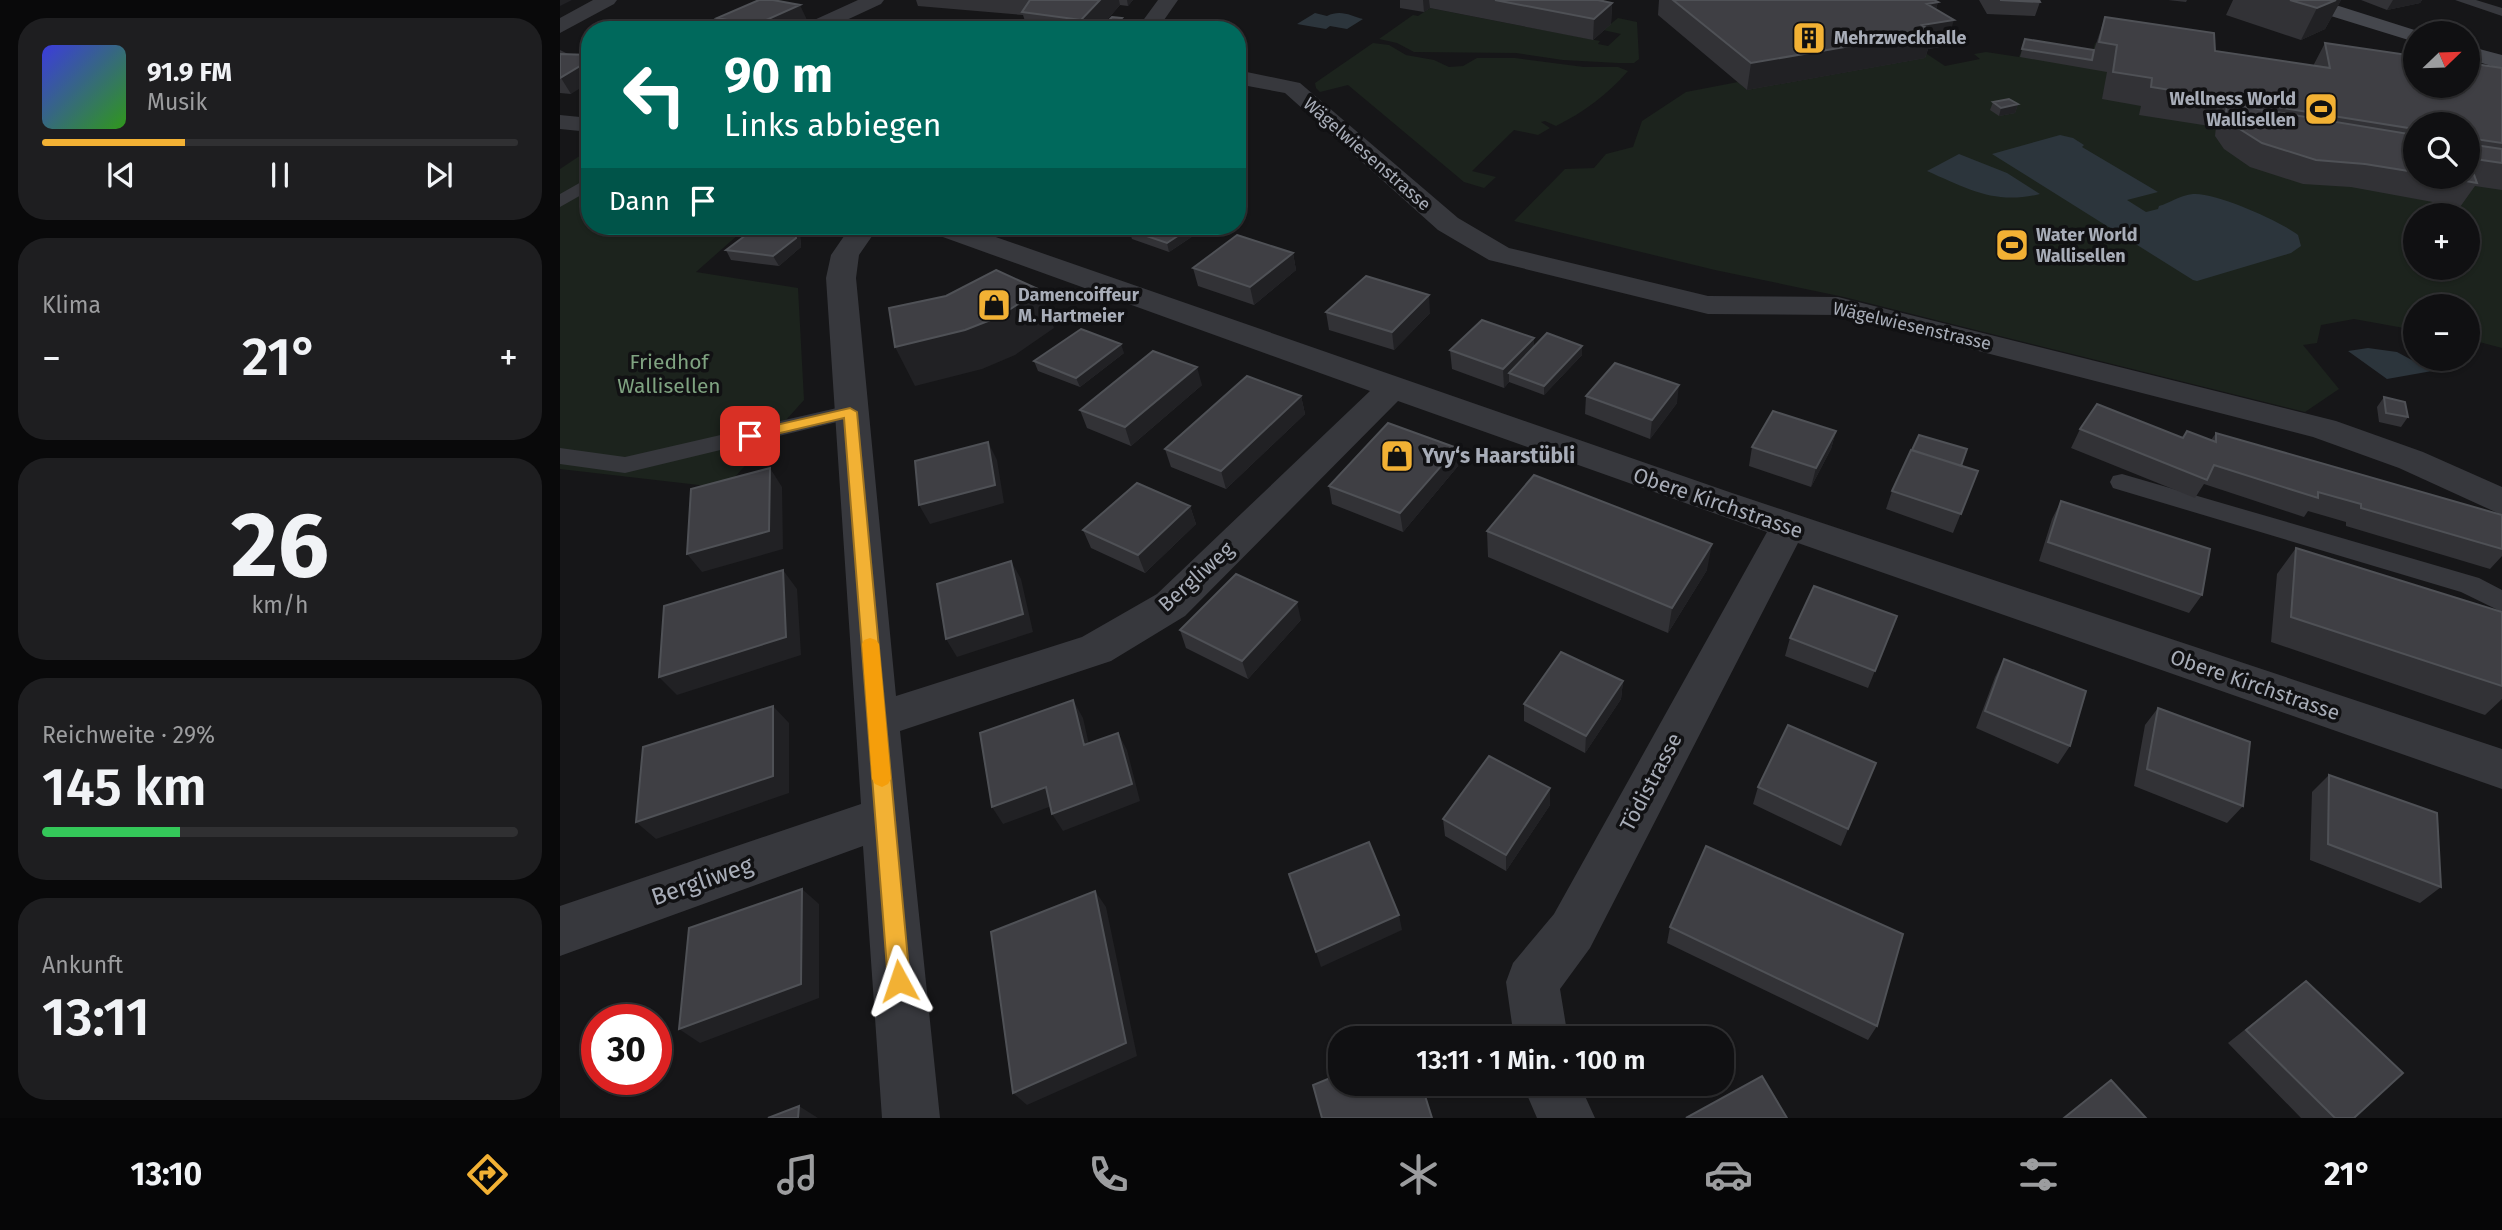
<!DOCTYPE html>
<html lang="de">
<meta charset="utf-8">
<style>
body{margin:0;font-family:"Fira Sans",sans-serif;background:#1e1e20;color:#f1f3f6;height:100vh;display:flex;flex-direction:column;font-size:26px;white-space:nowrap}
*{box-sizing:border-box;margin:0}
p{font-size:23px;color:#9c9d9f}
.icon{flex:none;width:38px;height:38px;fill:none;stroke:currentColor;stroke-width:2;stroke-linecap:round;stroke-linejoin:round}
.map{position:relative;flex:1;overflow:hidden}
.sheet{display:flex;flex-direction:column;gap:18px;padding:18px;background:#09090a;width:560px}
.sheet>*{flex:none}
.hud{position:absolute;left:21px;top:21px;width:665px;height:214px;border-radius:28px;box-shadow:0 2px 5px #0004,0 0 0 2px #303032;background:#00695c;color:#fff;overflow:hidden}
.needle{width:46px;rotate:67deg}
.buttons{position:absolute;left:1843px;top:21px;display:grid;gap:14px}
.buttons a{display:grid;place-items:center;width:77px;height:77px;border-radius:50%;background:#101012;box-shadow:0 2px 5px #0004,0 0 0 2px #303032;font-size:35px}
.speed{position:absolute;left:21px;top:1004px;display:flex;gap:14px;font-size:35px;font-weight:700;text-align:center}
.speed>*{display:grid;place-content:center;width:91px;height:91px;border-radius:50%;background:#101012;box-shadow:0 2px 5px #0004,0 0 0 2px #303032;line-height:1}
.speed .limit{border:10px solid #d22;background:#fff;color:#111}
.pin{position:absolute;display:grid;place-items:center;width:60px;height:60px;color:#fff;margin:-30px;border-radius:14px;box-shadow:0 4px 10px #0006}
.me{position:absolute;width:77px;margin:-38px;rotate:355deg;stroke-linejoin:round;filter:drop-shadow(0 0 5px #0008)}
.turn{display:flex;align-items:center;gap:24px;height:147px;padding:0 28px;font-size:32px}
.turn .icon{width:91px;height:91px;stroke-width:2.5}
.turn b{display:block;font-size:49px;line-height:60px}
.then{display:flex;align-items:center;height:66px;padding:0 28px;background:#0003;gap:14px;font-size:26px}
.big{font-size:52px;font-weight:600;line-height:1.1}
.sheet .tile{flex:1;display:flex;flex-direction:column;justify-content:center;gap:10px;min-width:0;padding:0 24px;border-radius:28px;background:#1e1e20}
.sheet .dial{align-items:center;gap:0}
.dial b{font-size:91px;line-height:1}
.song{display:flex;align-items:center;gap:21px}
.cover{width:84px;height:84px;border-radius:10px;background:linear-gradient(135deg,hsl(240 70% 55%),hsl(110 70% 35%))}
.played{height:7px;border-radius:4px;background:linear-gradient(90deg,#f2b134 30%,#303032 30%)}
.keys{display:flex;justify-content:space-around;direction:ltr}
.heat{display:flex;justify-content:space-between;align-items:center;font-size:38px;direction:ltr}
.charge{height:10px;border-radius:5px;background:linear-gradient(90deg,#34c759 29%,#303032 0)}
.trip{position:absolute;left:768px;top:1026px;width:406px;height:70px;border-radius:28px;background:#101012;box-shadow:0 2px 5px #0004,0 0 0 2px #303032;font-weight:600;line-height:70px;text-align:center}
.tab-bar{display:flex;height:112px;justify-content:space-around;align-items:center;background:#060607;color:#9c9d9f}
.tab-bar .icon{width:49px;height:49px}
.tab-bar .selected{color:#f2b134}
.tab-bar b{font-size:32px;color:#f1f3f6}
main{display:flex;flex:1;min-height:0}
.map>svg:first-child{display:block}
.green{fill:#1c231d;fill-rule:evenodd}
.water{fill:#2c353c}
.lines{fill:none;stroke-linecap:round;stroke-linejoin:round}
.lane{fill:#37383d;fill-rule:evenodd}
.street{fill:#37383d;fill-rule:evenodd}
.secondary{fill:#45474d;fill-rule:evenodd}
.wall{fill:#323236;fill-rule:evenodd}
.shaded-wall{fill:#212124}
.building{fill:#3f3f44;stroke:#4f5156;stroke-width:2}
.route{fill:#f2b134;stroke:#9d7322;stroke-width:2}
.slow{fill:#f59e0b}
.labels{text-anchor:middle;dominant-baseline:central;stroke-width:7;stroke-linejoin:round;paint-order:stroke}
.far-poi-label{font-size:18px;font-weight:bold;fill:#a8adb8;stroke:#111113;text-anchor:start}
.far-street-label{font-size:18px;fill:#a8adb8;stroke:#111113}
.park-label{font-size:21px;fill:#7fa381;stroke:#111113}
.poi-label{font-size:21px;font-weight:bold;fill:#a8adb8;stroke:#111113;text-anchor:start}
.street-label{font-size:21px;fill:#a8adb8;stroke:#111113}
.near-street-label{font-size:24px;fill:#a8adb8;stroke:#111113}
</style>
<main>
<section class="sheet">
<div class="tile">
<div class="song"><i class="cover"></i><div><b>91.9 FM</b><p>Musik</p></div></div>
<div class="played"></div>
<div class="keys"><svg class="icon" aria-label="previous" viewBox="0 0 24 24"><path d="M18 5L8 12l10 7zM5 5v14"/></svg><svg class="icon" aria-label="pause" viewBox="0 0 24 24"><path d="M8 5v14M16 5v14"/></svg><svg class="icon" aria-label="next" viewBox="0 0 24 24"><path d="M6 5l10 7-10 7zM19 5v14"/></svg></div>
</div>
<div class="tile"><p>Klima</p>
<div class="heat"><a>−</a><b class="big">21°</b><a>+</a></div>
</div>
<div class="tile dial"><b>26</b><p>km/h</p></div>
<div class="tile"><p>Reichweite · 29%</p><b class="big">145 km</b><div class="charge"></div></div>
<div class="tile"><p>Ankunft</p><b class="big">13:11</b></div>
</section>
<div class="map">
<svg width="1942" height="1118" viewBox="0 0 1942 1118">
<rect width="100%" height="100%" fill="#161618"/>
<path class="green" d="M870,8L1040,41L1038,44L1048,46L1061,34L1043,30L1058,18L1077,22L1079,59L1074,63H1058L1003,60L956,53L854,52L837,43L819,39L853,15L858,16Z
M813,43L829,45L846,55L874,60L889,67L903,66L917,58H955L1024,67H1058L1068,71C1047,95 1024,112 996,126L985,121L981,122L990,128L978,135L954,130L912,171L936,177L924,188L904,182L788,85L760,92L756,88L755,83Z
M1535,43L1942,98V348L1908,339V306H1855V330L1794,319L1761,325L1757,343L1743,345L1779,389L1745,412L1284,297L1155,270L954,221L1005,169L1034,168L1046,154L1073,147L1082,121L1126,92L1178,82L1187,90L1364,58L1361,50L1385,66L1420,59L1414,54L1426,52L1459,57L1463,47L1531,58ZM1855,124H1908V177H1855ZM1855,215H1908V268H1855Z
M30,149V226H188L136,272L238,288L244,400L165,488L0,469V169Z"/>
<path class="water" d="M755,13L767,16C781,9 791,16 803,19L787,29L770,26L766,29L737,24Z
M1500,135L1513,138L1524,145L1522,147L1598,192L1567,200L1586,212L1598,209L1599,206C1610,203 1620,195 1633,194C1656,192 1722,222 1738,235L1741,246L1731,253L1637,281L1633,280L1432,154Z
M1399,154L1447,173L1480,194C1435,205 1408,189 1367,171Z
M1808,348L1837,352L1872,371L1827,379L1788,351Z"/>
<g class="lines">
<path class="lane" d="M1895,0H1916L1942,8V16Z
M30,177V190L0,207V194Z
M290,405L298,407L301,412L298,417L65,473L0,464V448L65,457Z
M1562,474L1919,578L1942,590V612L1901,592L1553,488L1550,482L1553,476Z"/>
<path class="street" d="M33,0H57L54,4L0,33V18Z
M298,0H324L321,4L265,30H238L241,26Z
M598,0H618L597,30H576Z
M677,70L740,83L898,218L949,248L1148,296L1278,297L1776,421L1863,452L1942,487V515L1839,468L1753,437L1278,315L1148,314L929,260L878,230L725,93L677,84Z
M0,115L30,118V132L0,129Z
M291,226H319L299,255L296,278L336,696L522,637L597,594L810,391L369,232L365,226H404L1172,493L1942,749V789L1238,543L1030,948L1000,989L1008,1038H954L946,982L953,963L994,914L1207,532L838,401L625,616L551,661L340,731L380,1118H322L303,846L0,956V906L301,804L266,278L271,255Z
M962,1083H1019L1035,1118H977Z"/>
<path class="secondary" d="M1729,0H1760L1864,33H1855V42L1732,4Z
M1908,46L1942,55V69L1908,59Z"/>
</g>
<path class="wall" d="M356,0H573L568,6L560,5L538,30H468L463,15L358,6Z
M840,0H1044V1L1052,3L1051,24L1033,40L870,8L864,12L840,8Z
M1099,0H1374L1378,2L1376,9L1386,46L1368,49L1365,58L1187,90L1098,15Z
M1419,0H1479L1480,2L1475,16L1427,14Z
M1608,0H1627L1626,2Z
M1673,0H1781L1765,29L1741,40L1666,15Z
M1801,0H1862L1860,3L1827,10Z
M1545,17L1655,51L1753,66L1765,43L1942,68V190L1915,186L1900,207L1791,187L1743,184L1690,167L1664,149L1655,136L1656,127L1579,115L1581,106L1542,99L1547,72L1460,57L1465,39L1534,50ZM1855,124H1908V177H1855Z
M157,18L247,20L225,30H164Z
M0,50L8,54L11,94L0,93Z
M1433,102L1458,104L1455,113L1439,116L1430,110Z
M481,226H514L503,233Z
M645,228L609,252L572,239L569,230Z
M240,235L241,247L219,266L171,260L166,250Z
M733,253L736,270L694,305L638,286L633,268Z
M766,312L870,313L834,350L769,330Z
M974,338V347L1022,346V355L984,395L949,382L944,388L892,369L890,350Z
M564,353L520,387L478,371L474,361Z
M642,385L571,446L527,428L520,410Z
M741,396L745,414L666,489L611,467L605,449Z
M1026,396L1117,403L1090,439L1025,414Z
M1824,397L1848,417L1841,427L1819,422L1817,407Z
M1520,429L1651,440L1656,433L1942,515V556L1930,569L1786,526V522L1748,511L1744,517L1644,484L1635,498L1511,448Z
M1276,431L1271,449L1251,487L1189,466L1192,447Z
M898,466L843,532L772,504L769,486Z
M1401,466L1418,471L1393,533L1326,509L1332,491Z
M1501,501L1642,595L1629,613L1479,561L1492,519Z
M630,506L636,524L585,573L531,548L523,530Z
M927,531L1147,570L1108,633L928,557Z
M1736,548L1942,612V699L1925,715L1711,642L1717,574Z
M1337,616L1308,688L1225,656L1230,638Z
M741,620L688,679L626,648L620,630Z
M1444,659L1510,746L1498,764L1416,728L1435,677Z
M1063,681L1061,699L1025,753L964,721V704Z
M1598,708L1683,806L1667,823L1574,786L1585,725Z
M1316,763L1281,846L1193,804L1198,787Z
M1769,775L1881,887L1860,903L1750,860L1752,792Z
M990,788V805L946,871L885,836L883,819Z
M1110,927L1317,1026L1308,1040L1107,943Z
M1746,981L1794,1118H1741L1668,1043Z"/>
<path class="shaded-wall" d="M0,0H12L0,6Z
M540,0H559L560,5L538,30H524L521,20Z
M567,0H573L568,6Z
M863,0H869L870,8L864,12Z
M1776,0H1781L1765,29L1741,40L1757,8Z
M1833,0H1862L1860,3L1827,10Z
M1378,2L1372,23L1394,20L1386,46L1368,49L1365,58L1187,90L1191,63L1367,4Z
M1052,3L1051,24L1033,40L1034,19Z
M240,5L247,20L225,30H197L195,25Z
M562,18L564,25L560,30H550Z
M30,60V82L11,94L1,78Z
M1458,104L1455,113L1439,116L1441,108Z
M235,226L240,235L241,247L219,266L213,256Z
M500,226H514L503,233Z
M633,226H645V228L609,252L607,243Z
M733,253L736,270L694,305L690,287Z
M480,290L494,328L455,355L422,369L355,386L335,347Z
M869,295L870,313L834,350L832,332Z
M974,338V356L949,373V382L944,388L943,369Z
M561,344L564,353L520,387L516,378Z
M1022,346V355L984,395V386Z
M637,367L642,385L571,446L565,427Z
M1119,385L1117,403L1090,439L1092,420Z
M741,396L745,414L666,489L661,471Z
M1276,431L1271,449L1251,487L1256,468Z
M428,442L437,460L444,503L370,524L359,505Z
M897,448L898,466L843,532L840,513Z
M210,468L222,487L223,549L142,572L127,554Z
M630,506L636,524L585,573L578,555Z
M1152,544L1147,570L1108,633L1112,608Z
M451,561L461,579L473,632L397,657L386,639Z
M223,570L237,589L241,655L117,695L99,677Z
M737,602L741,620L688,679L682,661Z
M1063,681L1061,699L1025,753L1026,736Z
M513,700L523,718L533,762L524,745Z
M213,706L229,723V793L96,839L76,822Z
M558,733L567,750L580,801L503,831L492,814Z
M486,787L497,804L443,824L432,807Z
M990,788V805L946,871V855Z
M242,889L259,904V998L140,1043L119,1029Z
M535,891L546,907L577,1056L467,1105L453,1093Z
M839,915L842,930L761,967L756,952Z
M239,1106L258,1118H238Z"/>
<path class="building" d="M199,0H213L240,5L195,25L157,18Z
M470,0H540L521,20L462,12Z
M935,0H1038L1052,3L1034,19Z
M1113,0H1374L1378,2L1367,4L1394,20L1362,25L1372,32L1191,63Z
M1440,0H1479L1480,2Z
M1730,0H1776L1757,8Z
M552,17L562,18L550,30H539Z
M1545,17L1654,33L1655,51L1770,68L1765,43L1855,56V86H1908V63L1942,68V143L1908,138V124H1855V129L1591,87L1592,78L1553,72L1557,45L1539,42Z
M300,27L315,30H295Z
M1465,39L1534,50L1532,60L1462,49Z
M0,54L30,55V60L0,78Z
M1449,99L1458,104L1441,108L1433,102Z
M1667,104L1855,135V172L1805,164L1756,160L1702,143L1675,126L1666,113Z
M1908,144L1942,149V163L1908,158L1917,183L1882,177H1908Z
M198,226H235L236,238L213,256L166,250Z
M576,226H633L607,243L569,230Z
M677,235L733,253L690,287L633,268Z
M436,270L480,290L438,317L405,330L335,347L329,308L386,296Z
M806,276L869,295L832,332L766,312Z
M922,320L974,338L943,369L890,350Z
M521,329L561,344L516,378L474,361Z
M987,333L1022,346L984,386L949,373Z
M593,351L637,367L565,427L520,410Z
M1055,363L1119,385L1092,420L1026,396Z
M687,376L741,396L661,471L605,449Z
M1824,397L1845,402L1848,417L1826,413Z
M1537,404L1623,438L1627,431L1656,442V433L1942,515V549L1801,508V504L1758,492V498L1654,465L1647,480L1520,429Z
M1213,411L1276,431L1256,468L1192,447Z
M828,423L897,448L840,513L769,486Z
M1359,435L1407,449L1401,466L1352,450Z
M428,442L435,485L359,505L355,461Z
M1351,450L1418,471L1401,514L1332,491Z
M210,468L209,531L127,554L131,489Z
M974,475L1152,544L1112,608L927,531Z
M577,483L630,506L578,555L523,530Z
M1501,501L1650,549L1642,595L1488,542Z
M1736,548L1942,612V686L1731,617Z
M451,561L463,614L386,639L377,584Z
M223,570L226,637L99,677L104,606Z
M676,574L737,602L682,661L620,630Z
M1254,586L1337,616L1315,671L1230,638Z
M1001,652L1063,681L1026,736L964,704Z
M1444,659L1526,691L1510,746L1425,711Z
M513,700L524,745L558,733L572,784L492,814L486,787L432,807L420,733Z
M213,706V776L76,822L83,747Z
M1598,708L1690,742L1683,806L1587,769Z
M1228,725L1316,763L1288,829L1198,787Z
M929,756L990,788L946,855L883,819Z
M1769,775L1877,813L1881,887L1768,844Z
M809,842L839,915L756,952L729,874Z
M1146,846L1343,934L1317,1026L1110,927Z
M242,889L241,984L119,1029L129,928Z
M535,891L566,1043L453,1093L431,932Z
M1746,981L1843,1073L1794,1118H1775L1686,1030Z
M780,1074V1083H861L872,1118H762L753,1085Z
M1202,1076L1227,1118H1126Z
M1551,1080L1586,1118H1504Z
M239,1106L238,1118H208Z"/>
<path class="route" d="M290,408L297,412L350,981L347,989L339,992L331,989L328,981L284,418L190,440L183,436L190,431Z"/>
<path class="slow" d="M310,638L316,640L319,644L331,779L328,784L322,787L315,784L312,779L302,644L304,640Z"/>
<defs>
<symbol id="building-square" viewBox="-11 -11 22 22"><rect x="-9" y="-9" width="18" height="18" rx="4" fill="#f2b134" stroke="#111113"/><path d="M-4-6H4V6H1V3H-1V6H-4ZM-2.5-4.3h1.7v1.8h-1.7ZM.8-4.3h1.7v1.8H.8ZM-2.5-1h1.7V.8h-1.7ZM.8-1h1.7V.8H.8Z" fill="#111"/></symbol>
<symbol id="stadium-square" viewBox="-11 -11 22 22"><rect x="-9" y="-9" width="18" height="18" rx="4" fill="#f2b134" stroke="#111113"/><path d="M0-5a6.5 5 0 1 0 0 10a6.5 5 0 1 0 0-10ZM-3.5-1.8h7v3.6h-7Z" fill="#111"/></symbol>
<symbol id="shop-square" viewBox="-11 -11 22 22"><rect x="-9" y="-9" width="18" height="18" rx="4" fill="#f2b134" stroke="#111113"/><path d="M-5-2.5h2.3a2.7 3.5 0 0 1 5.4 0H5L5.5 6h-11ZM-1.5-2.5h3a1.5 2.3 0 0 0-3 0Z" fill="#111"/></symbol>
</defs>
<g fill-rule="evenodd">
<use href="#building-square" x="1230" y="19" width="38" height="38"/>
<use href="#stadium-square" x="1742" y="90" width="38" height="38"/>
<use href="#stadium-square" x="1433" y="226" width="38" height="38"/>
<use href="#shop-square" x="415" y="286" width="38" height="38"/>
<use href="#shop-square" x="818" y="437" width="38" height="38"/>
</g>
<g class="labels">
<g class="far-poi-label">
<text x="1274" y="38">Mehrzweckhalle</text>
<text x="1736" y="99" text-anchor="end">Wellness World<tspan x="1736" dy="21">Wallisellen</tspan></text>
<text x="1476" y="235">Water World<tspan x="1476" dy="21">Wallisellen</tspan></text>
<text x="458" y="295">Damencoiffeur<tspan x="458" dy="21">M. Hartmeier</tspan></text>
</g>
<g class="far-street-label">
<text transform="translate(807 154) rotate(41)">Wägelwiesenstrasse</text>
<text transform="translate(1352 326) rotate(13)">Wägelwiesenstrasse</text>
</g>
<g class="park-label">
<text x="109" y="362">Friedhof<tspan x="109" dy="24">Wallisellen</tspan></text>
</g>
<g class="poi-label">
<text x="862" y="456">Yvy‘s Haarstübli</text>
</g>
<g class="street-label">
<text transform="translate(1158 503) rotate(19)">Obere Kirchstrasse</text>
<text transform="translate(636 577) rotate(-42)">Bergliweg</text>
<text transform="translate(1695 685) rotate(19)">Obere Kirchstrasse</text>
<text transform="translate(1091 782) rotate(-62)">Tödistrasse</text>
</g>
<g class="near-street-label">
<text transform="translate(142 881) rotate(-19)">Bergliweg</text>
</g>
</g>
</svg>
<div class="buttons">
<a><svg class="needle" viewBox="-14 -14 28 28"><path d="M0-13l5 13h-10z" fill="#e53935"/><path d="M0 13l5-13h-10z" fill="#9c9d9f"/></svg></a>
<a><svg class="icon" aria-label="search" viewBox="0 0 24 24"><circle cx="10" cy="10" r="6"/><path d="M15 15l6 6"/></svg></a>
<a>+</a>
<a>−</a>
</div>
<div class="speed"><div class="limit">30</div></div>
<div class="pin" style="left:190px;top:436px;background:#d93025"><svg class="icon" aria-label="arrive" viewBox="0 0 24 24"><path d="M6 21V4h12l-3 4 3 4H6"/></svg></div>
<svg class="me" style="left:339px;top:981px" viewBox="-20 -20 40 40"><path d="M0-17L14 15 0 8-14 15z" fill="#f2b134" stroke="#fff" stroke-width="4"/></svg>
<div class="trip">13:11 · 1 Min. · 100 m</div>
<div class="hud">
<div class="turn"><svg class="icon" aria-label="left" viewBox="0 0 24 24"><path d="M17 20v-9H6M10 6l-5 5 5 5"/></svg><div><b>90 m</b>Links abbiegen</div></div>
<div class="then">Dann<svg class="icon" aria-label="arrive" viewBox="0 0 24 24"><path d="M6 21V4h12l-3 4 3 4H6"/></svg></div>
</div>
</div>
</main>
<nav class="tab-bar">
<b>13:10</b>
<svg class="icon selected" aria-label="directions" viewBox="0 0 24 24"><path d="M12 3l9 9-9 9-9-9zM9 14v-3h6M13 9l2 2-2 2"/></svg>
<svg class="icon" aria-label="music" viewBox="0 0 24 24"><path d="M9 18V5l10-2v13"/><circle cx="6" cy="18" r="3"/><circle cx="16" cy="16" r="3"/></svg>
<svg class="icon" aria-label="phone" viewBox="0 0 24 24"><path d="M5 4h4l2 5-3 2q2 4 5 5l2-3 5 2v4C11 20 4 13 5 4z"/></svg>
<svg class="icon" aria-label="climate" viewBox="0 0 24 24"><path d="M12 3v18M4 7l16 10M4 17L20 7"/></svg>
<svg class="icon" aria-label="car" viewBox="0 0 24 24"><path d="M5 17H2v-5l4-1 3-4h7l3 4 3 1v5h-3M9 17h6M6 11h13"/><circle cx="7" cy="17" r="2"/><circle cx="17" cy="17" r="2"/></svg>
<svg class="icon" aria-label="filters" viewBox="0 0 24 24"><path d="M4 7h16M4 17h16"/><circle cx="9" cy="7" r="2"/><circle cx="15" cy="17" r="2"/></svg>
<b>21°</b>
</nav>
